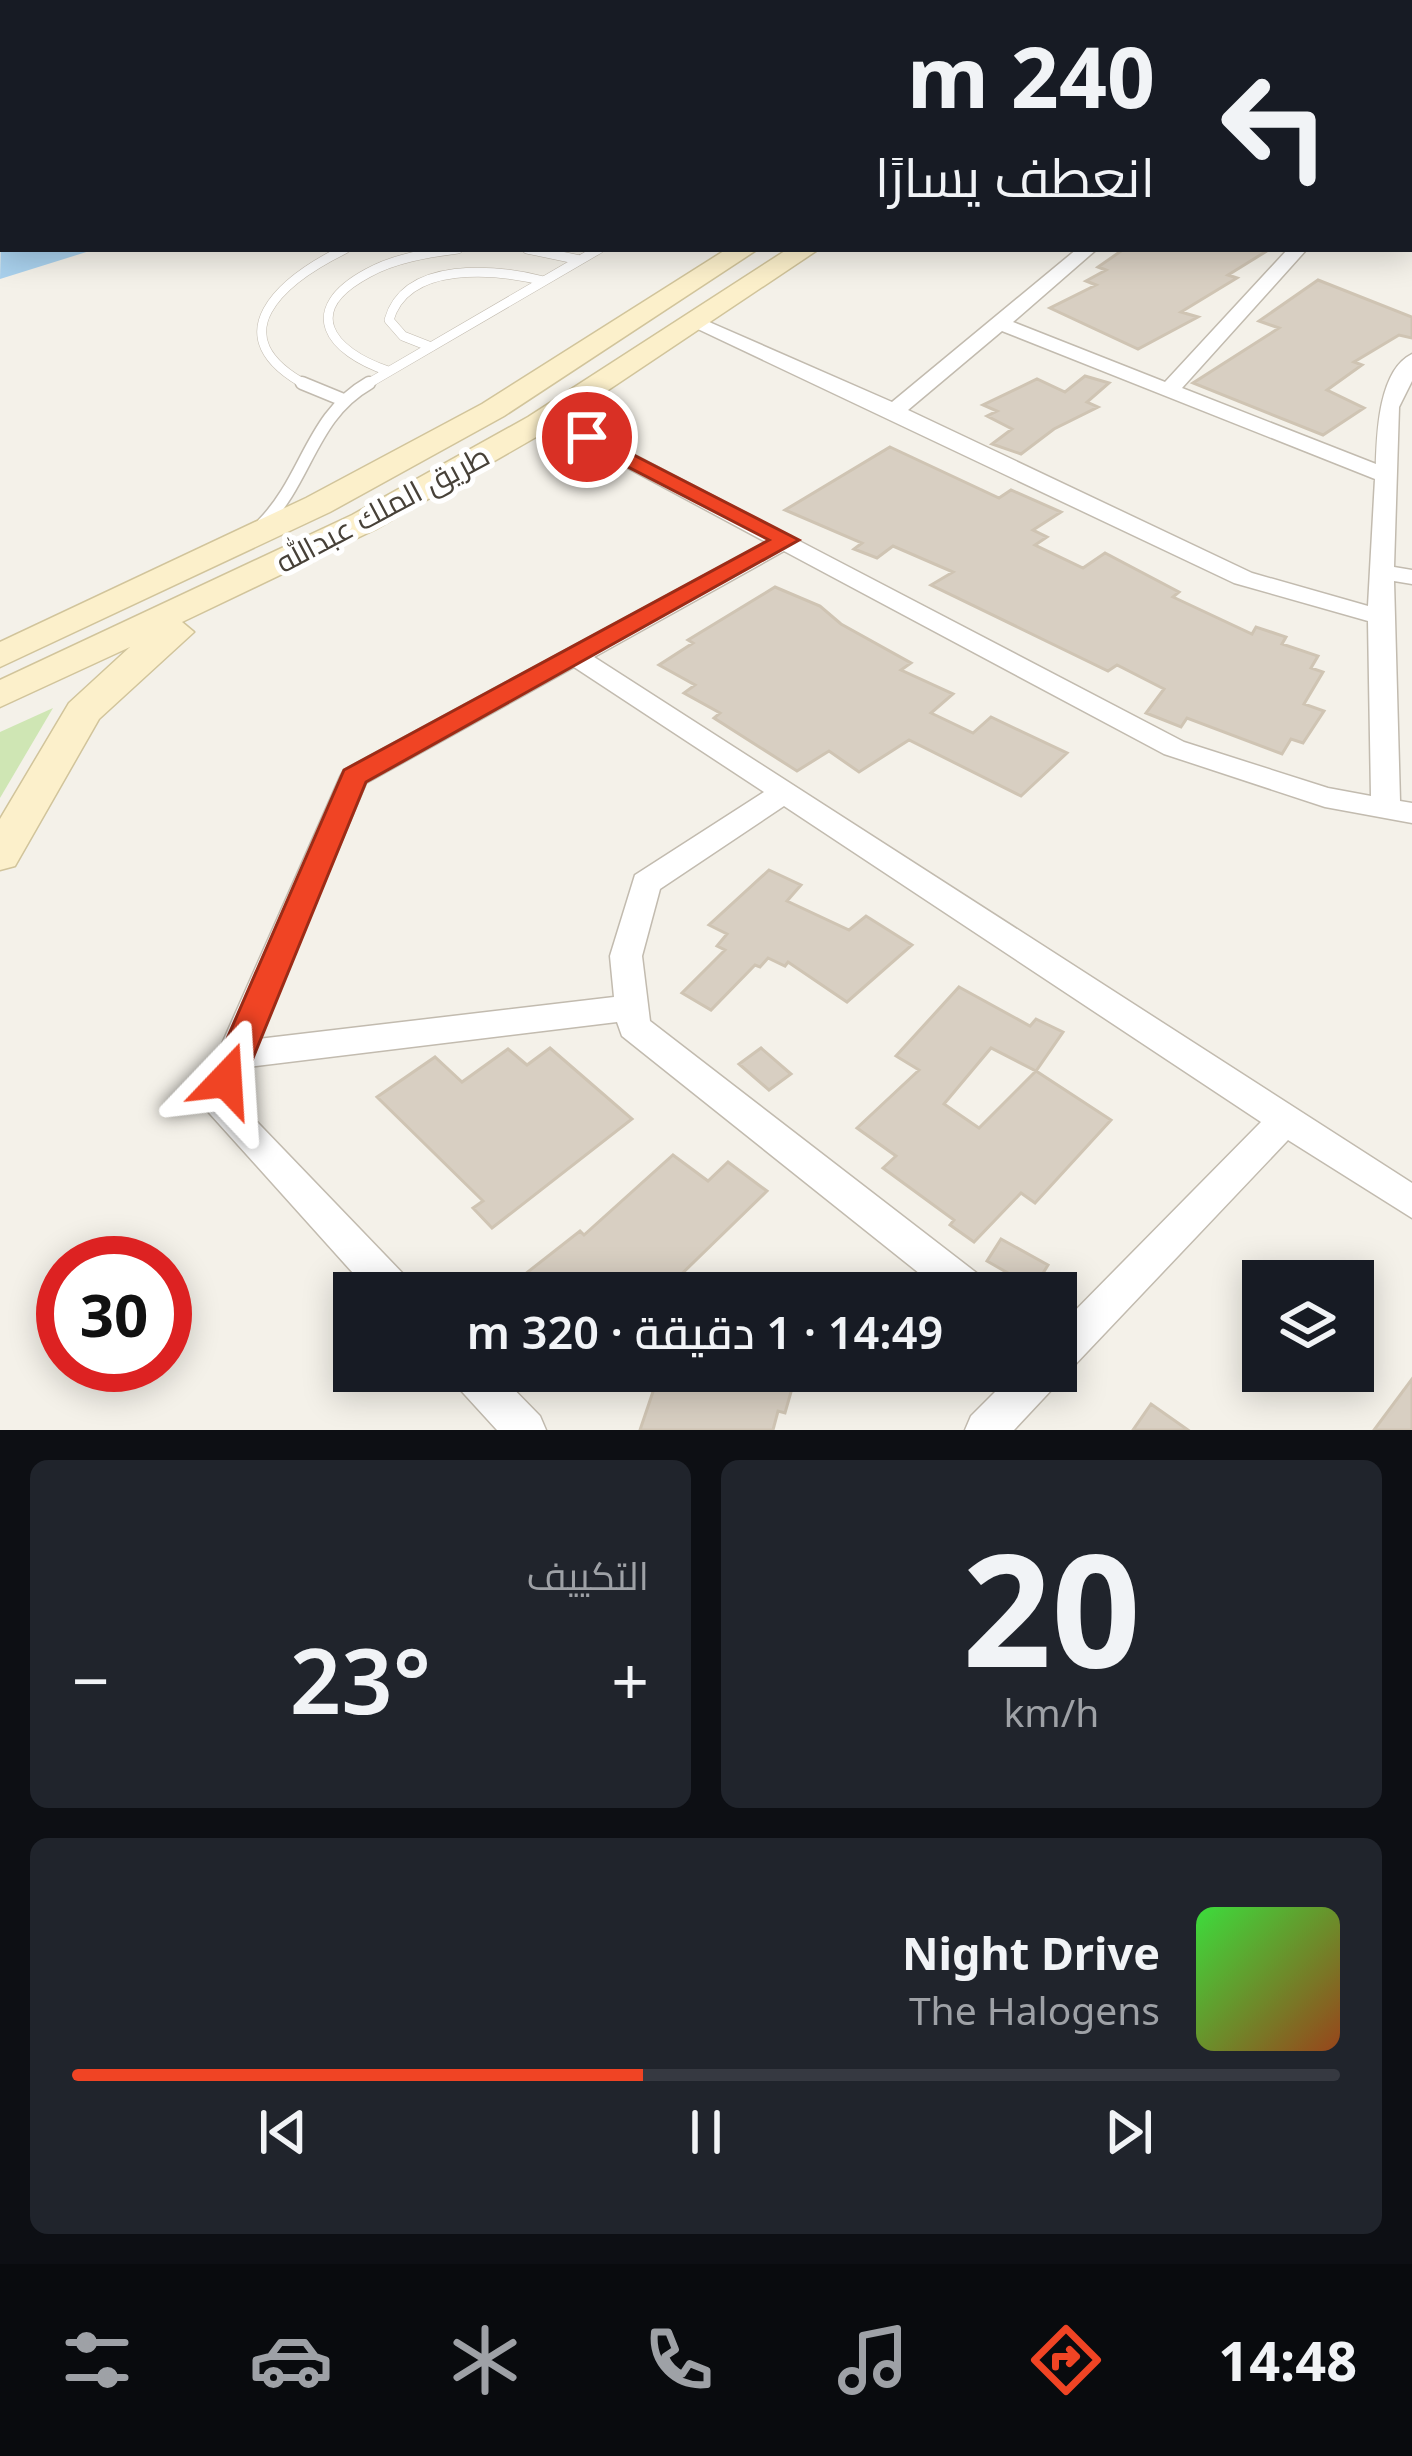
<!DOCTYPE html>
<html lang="ar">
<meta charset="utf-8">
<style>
body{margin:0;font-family:"Noto Sans",Cairo,sans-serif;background:#20242c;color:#f1f3f6;direction:rtl;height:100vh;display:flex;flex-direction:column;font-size:45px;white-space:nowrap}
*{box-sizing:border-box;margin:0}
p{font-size:39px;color:#9ea1a6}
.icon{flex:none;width:66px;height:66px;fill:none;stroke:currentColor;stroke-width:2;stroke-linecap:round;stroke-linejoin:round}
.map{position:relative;height:1430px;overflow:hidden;direction:ltr}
.details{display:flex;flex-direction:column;gap:30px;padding:30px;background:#0d0f14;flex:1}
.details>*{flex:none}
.banner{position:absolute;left:0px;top:0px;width:1413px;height:252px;box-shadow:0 6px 30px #0003;direction:rtl;background:#171b24;color:#f1f3f6;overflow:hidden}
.tools{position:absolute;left:1242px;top:1260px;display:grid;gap:24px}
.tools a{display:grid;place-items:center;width:132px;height:132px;border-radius:0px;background:#171b24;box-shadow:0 6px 30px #0003;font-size:60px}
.speed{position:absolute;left:36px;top:1236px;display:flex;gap:24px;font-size:60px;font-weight:700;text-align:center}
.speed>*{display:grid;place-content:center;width:156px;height:156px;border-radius:50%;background:#171b24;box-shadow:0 6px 30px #0003;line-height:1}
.speed .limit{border:18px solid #d22;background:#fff;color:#111}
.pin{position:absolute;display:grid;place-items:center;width:102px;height:102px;color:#fff;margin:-51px;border:6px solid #fff;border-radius:50%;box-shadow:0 3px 12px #0007}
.me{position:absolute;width:132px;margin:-66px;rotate:20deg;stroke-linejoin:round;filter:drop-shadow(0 0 9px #0008)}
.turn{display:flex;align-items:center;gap:42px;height:252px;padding:0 60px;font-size:54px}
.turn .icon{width:156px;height:156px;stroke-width:2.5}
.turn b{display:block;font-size:84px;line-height:102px}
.big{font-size:90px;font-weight:600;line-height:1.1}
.details .widget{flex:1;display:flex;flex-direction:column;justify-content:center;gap:18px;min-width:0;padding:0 42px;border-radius:18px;background:#20242c}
.details .dial{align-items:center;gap:0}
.dial b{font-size:156px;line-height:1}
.song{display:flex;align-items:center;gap:36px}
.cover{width:144px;height:144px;border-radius:18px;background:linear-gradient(135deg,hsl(120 70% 55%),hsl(20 70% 35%))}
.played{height:12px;border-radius:6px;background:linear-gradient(90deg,#f04424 45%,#363941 45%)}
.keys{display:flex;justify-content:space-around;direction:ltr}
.heat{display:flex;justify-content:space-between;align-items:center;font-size:66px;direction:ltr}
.details .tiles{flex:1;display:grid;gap:30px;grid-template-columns:1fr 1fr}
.widget:last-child{grid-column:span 2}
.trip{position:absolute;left:333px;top:1272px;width:744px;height:120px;border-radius:0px;background:#171b24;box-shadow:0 6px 30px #0003;font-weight:600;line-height:120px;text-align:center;direction:rtl}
.menu{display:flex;height:192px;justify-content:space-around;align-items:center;background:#090b0e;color:#9ea1a6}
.menu .icon{width:84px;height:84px}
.menu .active{color:#f04424}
.menu b{font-size:54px;color:#f1f3f6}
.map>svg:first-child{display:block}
.green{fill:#cfe6b4}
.water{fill:#a9d1ed}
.building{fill:#d8cfc2;stroke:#cfc4b3;stroke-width:3}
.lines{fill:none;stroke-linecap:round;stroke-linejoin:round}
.lane-far1-casing{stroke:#c2bbaf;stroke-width:10}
.lane-casing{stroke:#c2bbaf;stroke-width:15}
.street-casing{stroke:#c2bbaf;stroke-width:3}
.secondary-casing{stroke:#d1c49b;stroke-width:3}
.lane-far1{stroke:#fff;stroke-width:9}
.lane{stroke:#fff;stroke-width:12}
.street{fill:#fff;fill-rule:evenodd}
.secondary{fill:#fcf0cb;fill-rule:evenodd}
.route{fill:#f04424;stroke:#9c2c17;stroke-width:3}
.labels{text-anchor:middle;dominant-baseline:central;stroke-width:10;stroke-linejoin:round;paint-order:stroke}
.street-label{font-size:30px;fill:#474138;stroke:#fff}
</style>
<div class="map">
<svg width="1412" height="1430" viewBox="0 0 1412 1430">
<rect width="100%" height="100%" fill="#f4f1e9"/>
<path class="green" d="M53,708L0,798V732Z"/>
<path class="water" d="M3,158V249H96L0,279Z"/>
<path class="building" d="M1124,249H1270L1228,275L1237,278L1181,312L1198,317L1138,349L1050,308L1096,285L1086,281L1106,270L1098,267Z
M1318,280L1412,317V338L1399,335L1354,362L1362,365L1327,390L1364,408L1323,435L1193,383L1279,328L1259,321Z
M1085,376L1109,383L1087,402L1098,407L1054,429L1021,454L992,444L1012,429L987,416L997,411L983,405L1037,379L1065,392Z
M890,447L999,498L1011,490L1061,512L1033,530L1047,537L1035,545L1083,568L1105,553L1179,592L1173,597L1252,634L1256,627L1286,637L1282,644L1318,656L1311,668L1323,672L1304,704L1324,711L1303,743L1291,739L1282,754L1187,718L1181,727L1146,713L1164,689L1117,665L1108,671L931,585L953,572L893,546L877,558L854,549L862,543L785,510Z
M775,587L820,606L841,624L911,663L901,670L953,694L931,713L973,733L991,717L1067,753L1021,796L909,740L859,772L829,751L797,771L714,718L720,713L684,693L695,685L659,665L693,643L688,640Z
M769,870L801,885L787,901L849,930L866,916L912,945L847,1002L788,962L785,966L768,958L760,967L755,965L711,1010L682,993L725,950L717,946L727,934L709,925Z
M959,987L1030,1026L1036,1019L1063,1032L1036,1071L991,1048L944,1104L979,1128L1036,1071L1111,1120L1035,1203L1021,1193L974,1242L950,1225L954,1220L883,1168L896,1156L857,1128L919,1070L896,1056Z
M550,1048L632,1119L492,1228L473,1208L483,1201L377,1097L435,1057L462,1082L508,1049L527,1065Z
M761,1048L791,1074L769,1090L739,1064Z
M673,1155L708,1181L728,1162L767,1191L662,1293H501L580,1231L584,1235Z
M1001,1239L1048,1265L1034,1288L987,1261Z
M660,1371H797L785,1413L778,1411L773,1430H640Z
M1412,1379V1430H1374Z
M1151,1404L1188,1430H1133Z"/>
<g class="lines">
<defs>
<path id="lane-far1" d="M527,249L580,260
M431,347L403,336L389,320C406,260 496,269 544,281
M388,371C329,351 299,310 368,273C395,258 428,253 458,249
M308,386C214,336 282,280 345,249
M364,386L599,249"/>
<path id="lane" d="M302,383L341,399
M263,524C308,478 311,416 369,383"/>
<path id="street" d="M216,0H239L242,3H219Z
M1329,0H1350L1353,3H1332Z
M1410,14L1412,15V23L1410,22Z
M1410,98H1412V107H1410Z
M1412,167V177L1410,178V168Z
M1410,225H1412V235H1410Z
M1077,249H1097L1013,322L1165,382L1288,249H1307L1182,388L1376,464C1377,432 1379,370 1412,354V381L1399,407L1394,567L1412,570V584L1394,581L1400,801L1412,803V823L1325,807L1164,754L784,551L594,657L1412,1183V1218L1288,1140L1070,1370L1062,1373L1057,1384L1014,1430H965L971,1416L1016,1371H1056V1330L1261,1122L784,806L660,889L642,956L650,1021L987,1281L992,1293H944L622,1036L617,1022L247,1067L237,1101L410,1281L415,1293H371L202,1105L217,1055L340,777L344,770L766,542L540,421V413H554L1184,742L1328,788L1371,796L1368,621L1234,583L683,322L700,318L892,402ZM1002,331L1375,479L1368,606L1252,573L908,410ZM574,667L764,792L635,875L610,956L614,997L258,1039L366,783Z
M449,1371H496L540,1416L546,1430H497L455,1384Z"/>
<path id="secondary" d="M727,249H758L504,416L330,512L0,667V642L306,498L482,404Z
M788,249H819L550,429L376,529L182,622L194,632L99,719L15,866L0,870V819L69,703L130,647L0,707V680L352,515L528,417Z"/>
</defs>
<use href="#lane-far1" class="lane-far1-casing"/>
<use href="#lane" class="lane-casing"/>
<use href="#street" class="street-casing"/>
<use href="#secondary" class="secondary-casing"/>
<use href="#lane-far1" class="lane-far1"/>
<use href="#lane" class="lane"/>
<use href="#street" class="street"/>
<use href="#secondary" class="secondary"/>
</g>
<path class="route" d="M587,431L799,540L366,782L244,1080L239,1090L226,1094L214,1090L209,1080L344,770L769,540L580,442L577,437Z"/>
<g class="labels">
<g class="street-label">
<text transform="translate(382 508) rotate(-28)">طريق الملك عبدالله</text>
</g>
</g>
</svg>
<div class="tools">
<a><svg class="icon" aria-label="layers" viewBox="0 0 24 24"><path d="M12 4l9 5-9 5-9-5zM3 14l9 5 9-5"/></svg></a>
</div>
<div class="speed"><div class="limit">30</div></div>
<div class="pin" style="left:587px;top:437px;background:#d93025"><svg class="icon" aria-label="arrive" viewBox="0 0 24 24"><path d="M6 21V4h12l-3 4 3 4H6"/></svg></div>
<svg class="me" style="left:226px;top:1080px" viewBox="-20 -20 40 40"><path d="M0-17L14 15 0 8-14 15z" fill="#f04424" stroke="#fff" stroke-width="4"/></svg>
<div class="trip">14:49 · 1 دقيقة · 320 m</div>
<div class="banner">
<div class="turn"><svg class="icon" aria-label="left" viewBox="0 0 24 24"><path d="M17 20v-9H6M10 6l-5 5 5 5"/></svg><div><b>240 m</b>انعطف يسارًا</div></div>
</div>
</div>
<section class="details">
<div class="tiles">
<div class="widget dial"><b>20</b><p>km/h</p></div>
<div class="widget"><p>التكييف</p>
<div class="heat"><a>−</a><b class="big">23°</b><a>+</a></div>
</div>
<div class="widget">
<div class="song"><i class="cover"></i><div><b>Night Drive</b><p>The Halogens</p></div></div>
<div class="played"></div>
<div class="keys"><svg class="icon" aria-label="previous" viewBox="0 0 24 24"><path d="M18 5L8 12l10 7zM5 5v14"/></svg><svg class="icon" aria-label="pause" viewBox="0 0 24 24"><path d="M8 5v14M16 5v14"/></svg><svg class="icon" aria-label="next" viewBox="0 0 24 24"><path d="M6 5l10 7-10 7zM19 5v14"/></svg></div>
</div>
</div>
</section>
<nav class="menu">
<b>14:48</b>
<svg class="icon active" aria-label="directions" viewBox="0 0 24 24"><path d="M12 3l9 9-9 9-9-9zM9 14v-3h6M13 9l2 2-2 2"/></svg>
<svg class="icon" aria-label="music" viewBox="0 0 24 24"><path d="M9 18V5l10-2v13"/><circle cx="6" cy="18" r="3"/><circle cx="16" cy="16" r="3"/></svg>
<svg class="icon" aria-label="phone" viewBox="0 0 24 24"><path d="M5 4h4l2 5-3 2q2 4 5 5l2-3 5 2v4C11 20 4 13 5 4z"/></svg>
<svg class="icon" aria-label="climate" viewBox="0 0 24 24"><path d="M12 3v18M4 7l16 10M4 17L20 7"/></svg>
<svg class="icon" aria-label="car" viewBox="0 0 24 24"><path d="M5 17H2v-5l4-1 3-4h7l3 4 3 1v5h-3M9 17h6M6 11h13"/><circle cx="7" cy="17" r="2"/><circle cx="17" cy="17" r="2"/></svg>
<svg class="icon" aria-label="filters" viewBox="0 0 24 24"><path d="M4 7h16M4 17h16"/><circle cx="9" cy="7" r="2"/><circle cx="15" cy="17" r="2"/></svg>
</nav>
